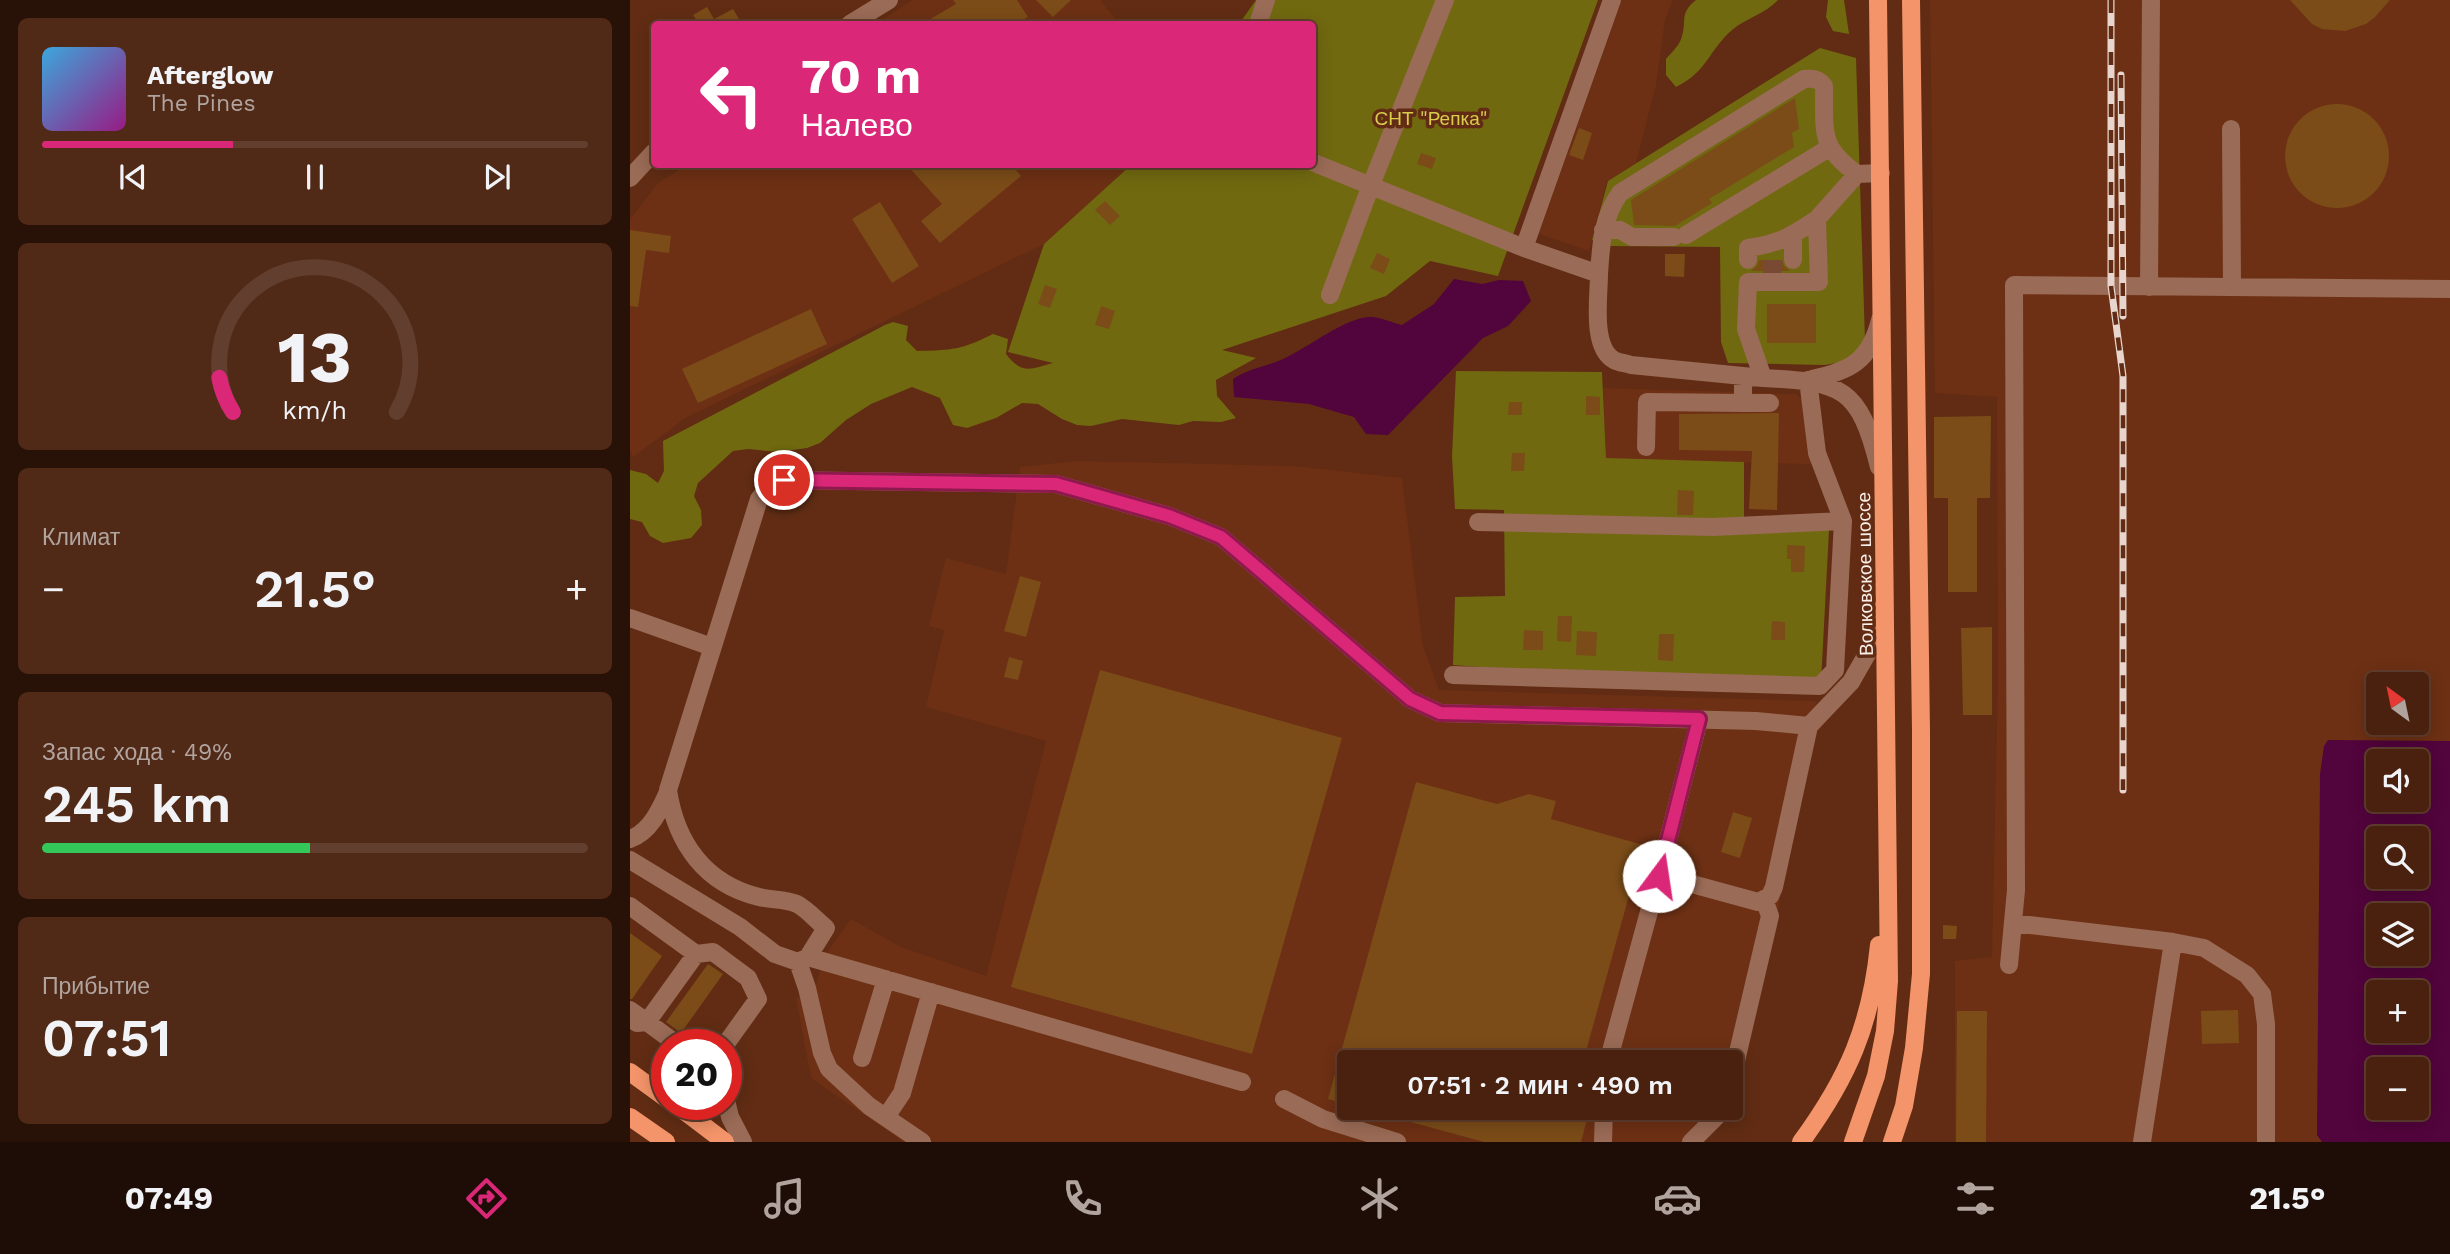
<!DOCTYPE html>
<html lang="ru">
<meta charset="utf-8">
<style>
body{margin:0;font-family:"Work Sans",sans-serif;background:#502917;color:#f1f3f6;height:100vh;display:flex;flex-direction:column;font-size:26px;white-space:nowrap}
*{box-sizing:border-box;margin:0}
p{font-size:23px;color:#b1a39e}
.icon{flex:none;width:38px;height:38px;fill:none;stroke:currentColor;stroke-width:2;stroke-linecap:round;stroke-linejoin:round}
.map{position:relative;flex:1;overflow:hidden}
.side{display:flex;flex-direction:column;gap:18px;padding:18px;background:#281208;width:630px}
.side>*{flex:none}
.top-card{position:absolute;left:21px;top:21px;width:665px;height:147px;border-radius:7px;box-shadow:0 4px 18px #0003,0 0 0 2px #613e2e;background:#db2777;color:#fff;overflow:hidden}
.needle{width:46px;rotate:327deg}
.buttons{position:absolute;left:1736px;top:672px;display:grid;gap:14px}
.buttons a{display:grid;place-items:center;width:63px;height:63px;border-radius:7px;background:#49210e;box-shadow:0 4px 18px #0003,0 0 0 2px #613e2e;font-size:35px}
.speed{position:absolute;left:21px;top:1029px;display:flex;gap:14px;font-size:35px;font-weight:700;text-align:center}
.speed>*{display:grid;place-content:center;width:91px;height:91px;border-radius:50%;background:#49210e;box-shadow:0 4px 18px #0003,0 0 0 2px #613e2e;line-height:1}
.speed .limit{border:10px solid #d22;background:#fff;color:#111}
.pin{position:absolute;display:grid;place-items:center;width:60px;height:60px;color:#fff;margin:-30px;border:4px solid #fff;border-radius:50%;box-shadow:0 2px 7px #0007}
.me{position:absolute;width:77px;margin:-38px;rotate:14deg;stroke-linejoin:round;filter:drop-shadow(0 0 5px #0008)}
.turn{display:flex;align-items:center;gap:24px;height:147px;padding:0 35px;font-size:32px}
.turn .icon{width:91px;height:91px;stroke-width:2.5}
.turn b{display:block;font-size:49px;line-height:60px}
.big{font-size:52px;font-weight:600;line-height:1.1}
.side .tile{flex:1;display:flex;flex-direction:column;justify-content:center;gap:10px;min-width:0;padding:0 24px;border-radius:10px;background:#502917}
.side .dial{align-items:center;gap:0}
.dial svg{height:182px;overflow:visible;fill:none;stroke:#613e2e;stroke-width:7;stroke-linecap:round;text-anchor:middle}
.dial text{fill:#f1f3f6;stroke:none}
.song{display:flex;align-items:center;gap:21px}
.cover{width:84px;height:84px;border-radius:10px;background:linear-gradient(135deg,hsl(200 70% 55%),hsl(310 70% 35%))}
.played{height:7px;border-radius:4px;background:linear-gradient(90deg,#db2777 35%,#613e2e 35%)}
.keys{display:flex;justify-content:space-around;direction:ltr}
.heat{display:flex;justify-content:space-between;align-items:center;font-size:38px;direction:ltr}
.charge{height:10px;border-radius:5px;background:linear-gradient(90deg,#34c759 49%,#613e2e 0)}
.trip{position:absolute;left:707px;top:1050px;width:406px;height:70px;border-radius:7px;background:#49210e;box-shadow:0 4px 18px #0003,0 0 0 2px #613e2e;font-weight:600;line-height:70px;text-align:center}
.dock{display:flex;height:112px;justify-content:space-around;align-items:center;background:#1d0d06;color:#b1a39e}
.dock .icon{width:49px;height:49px}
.dock .on{color:#db2777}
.dock b{font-size:32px;color:#f1f3f6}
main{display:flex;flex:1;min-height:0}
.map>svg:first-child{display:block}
.built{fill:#6d3014;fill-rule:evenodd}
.green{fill:#716910}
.water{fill:#52043c;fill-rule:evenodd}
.building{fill:#7b4c18}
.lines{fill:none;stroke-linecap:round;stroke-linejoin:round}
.minor-tunnel{stroke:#784933;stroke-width:18;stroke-dasharray:18 9;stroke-linecap:butt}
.minor{stroke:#9a6b56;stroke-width:18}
.major{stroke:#f4946a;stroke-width:18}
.rail-casing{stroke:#e8d5cd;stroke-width:7}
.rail{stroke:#612c13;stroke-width:4.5;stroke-dasharray:13;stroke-linecap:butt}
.route-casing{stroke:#8e194d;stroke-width:18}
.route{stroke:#db2777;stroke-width:12}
.labels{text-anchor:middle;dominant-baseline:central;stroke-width:7;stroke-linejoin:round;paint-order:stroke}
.park-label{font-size:19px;fill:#d8cc4d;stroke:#612c13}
.street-label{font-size:19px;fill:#fdefe9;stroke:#612c13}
</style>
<main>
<section class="side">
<div class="tile">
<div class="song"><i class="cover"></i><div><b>Afterglow</b><p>The Pines</p></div></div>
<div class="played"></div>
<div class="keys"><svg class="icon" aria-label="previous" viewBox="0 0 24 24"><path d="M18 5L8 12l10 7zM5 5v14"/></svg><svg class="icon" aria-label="pause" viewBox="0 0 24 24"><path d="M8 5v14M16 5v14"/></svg><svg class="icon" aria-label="next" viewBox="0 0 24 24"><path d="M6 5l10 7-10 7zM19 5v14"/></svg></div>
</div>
<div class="tile dial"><svg viewBox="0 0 100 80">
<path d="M14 69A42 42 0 1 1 86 69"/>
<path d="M14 69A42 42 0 0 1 8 54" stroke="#db2777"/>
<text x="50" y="56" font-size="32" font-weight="700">13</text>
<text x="50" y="72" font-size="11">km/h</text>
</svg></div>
<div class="tile"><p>Климат</p>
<div class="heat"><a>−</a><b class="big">21.5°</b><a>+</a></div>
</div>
<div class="tile"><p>Запас хода · 49%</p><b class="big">245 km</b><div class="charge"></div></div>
<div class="tile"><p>Прибытие</p><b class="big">07:51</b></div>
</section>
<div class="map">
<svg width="1820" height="1142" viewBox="0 0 1820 1142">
<rect width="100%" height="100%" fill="#612c13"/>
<path class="built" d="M283,0H470L490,24H245Z
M992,0H1043L1035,20L1026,85L1006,163L977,181L959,251L909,234Z
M1300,0H1820V1142H1325V961L1362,957L1368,678L1367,397L1305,393ZM1748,684H1787V723H1748ZM1748,761H1787V800H1748ZM1748,838H1787V877H1748ZM1748,915H1787V954H1748ZM1748,992H1787V1031H1748ZM1748,1069H1787V1108H1748Z
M57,165H501L414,244L57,417L3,457L0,451V220L27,184Z
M973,388L1166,394L1174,401L1181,464L976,459Z
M447,461L664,466L772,478L793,646L809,690L1184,701L1200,717L1186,734L1136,964L1101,1106V1062H719V1108H1100L1073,1142H274L181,1078L166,998L183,994L195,955L221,919L271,947L356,976L416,741L296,707L314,630L299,626L316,558L376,574L390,467Z"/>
<path class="green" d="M626,0H968L868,276L800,261L756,296L592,350L626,358L586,380L587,396L606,418L591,422L563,421L549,425L492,419L461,426L447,425L432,419L408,404L392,403L366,418L337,428L323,425L310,398L282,387L241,404L216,420L190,443L177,448L148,452L118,449L103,451L68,483L64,496L71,510L72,525L61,538L33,543L20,536L12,522L0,519V470L16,474L28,483L34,471L33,441L255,325L263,322L278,326L276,340L287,351C323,350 331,350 363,334L378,339L376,354C392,375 401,369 423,363L378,352L414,244L501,165L682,164V24H609Z
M1066,0H1148C1135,14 1116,18 1102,30C1079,50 1077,72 1046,87L1036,75V59C1042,52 1050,45 1052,36C1057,19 1049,14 1066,0Z
M1198,0H1214L1219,34L1203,31L1196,17Z
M1190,48L1226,58L1235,341C1223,359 1217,362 1194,365L1098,363L1091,342L1090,247L978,246L962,240L978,181Z
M826,371L972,372L976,458L1114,462V528L1199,530L1191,682L920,672L823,665L825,597L875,596L874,510L825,509L822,456Z"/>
<path class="water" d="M824,279L852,284L869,280L893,281L901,301L878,326L853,338L758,435L736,434L724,417L679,404L604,397L603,379C620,368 635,367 653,359C678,348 715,317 741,317C750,317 763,323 772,325L804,304Z
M1698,740L1820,741V1142H1692L1687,1135L1690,774L1694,746ZM1748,761H1787V800H1748ZM1748,838H1787V877H1748ZM1748,915H1787V954H1748ZM1748,992H1787V1031H1748ZM1748,1069H1787V1108H1748Z"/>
<path class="building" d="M323,0H387L398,17L385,24H292L326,4Z
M406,0H441L423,17Z
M1660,0H1760L1745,17L1736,24L1715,31L1692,29L1682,24Z
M77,7L84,19L103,9L112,24H69L63,15Z
M1165,98L1169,129L1162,133L1164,147L1079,199L1082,203L1045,226L1004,225L1001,200Z
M1655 156a52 52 0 1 1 104 0a52 52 0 1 1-104 0Z
M949,128L962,133L953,160L939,155Z
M791,153L806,158L802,169L787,164Z
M276,164H381L391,176L310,243L291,221L312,204Z
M475,201L490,216L480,225L465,210Z
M250,202L289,266L262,283L222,219Z
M0,230L41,236L39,253L16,250L8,307L0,306Z
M747,253L760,259L754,274L740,268Z
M1035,254H1055L1054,277L1035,276Z
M1129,260H1152L1154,266L1160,271H1121L1127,266Z
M415,285L427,289L420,308L408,304Z
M1137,304H1186V343H1137Z
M471,306L485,311L479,329L465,325Z
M181,309L197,344L68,403L52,369Z
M956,396L970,397V415H956Z
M879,402H892V415H878Z
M1149,413L1147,510L1119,509L1122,451L1049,450V414Z
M1361,416L1360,498H1347V592H1318V498H1304V417Z
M882,453H895L894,471H881Z
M1048,490L1064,491L1063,515H1047Z
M1157,545L1175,546L1174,572H1161V559H1157Z
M390,576L411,582L396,637L374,631Z
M928,616H942L941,642L927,641Z
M1142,621L1155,622V640H1141Z
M1362,627V715H1333L1331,628Z
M894,630L913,631V650H893Z
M947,631L967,632L966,656L946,655Z
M1029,634H1044L1043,661L1028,660Z
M379,657L393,661L388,680L374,677Z
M470,670L712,738L622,1054L381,987Z
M786,782L867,804L899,794L926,801L921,819L1013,845L953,1062H719V1105L698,1099Z
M1103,812L1122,818L1110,858L1091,852Z
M1313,925L1327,926L1326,939H1313Z
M0,933L32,956L2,999H0Z
M78,964L93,974L51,1033L36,1022Z
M1608,1010L1609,1043L1572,1044L1571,1011Z
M1327,1011H1357L1356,1142H1326Z
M744,1108H960L951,1142H854L744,1112Z"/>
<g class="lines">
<path class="minor-tunnel" d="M1142,274V260"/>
<path class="minor" d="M220,24L259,0
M628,24L636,0
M1601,129L1602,287
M682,162L894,248L969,274C969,297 961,347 984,360C989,363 996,363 1001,365L1133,378
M0,178L24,152
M973,230H990L1002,237H1044
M1056,235L1199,148
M1163,236V260
M894,248L982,0
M1118,260V248C1148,244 1162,236 1187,219
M969,274C971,245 972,218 990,193L1174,79C1183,78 1189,79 1194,86C1195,131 1188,146 1227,174
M1519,287L1521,0
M700,295L741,185L815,0
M1182,379C1220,371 1240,361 1250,320
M1113,403H1140
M1016,447L1017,402L1113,403V376
M1249,467C1229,387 1213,382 1133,378L1116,329L1118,282H1189L1187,219L1227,174L1251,173
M848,522L1083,527L1213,521L1187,453L1178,380
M0,618L82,647
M823,675L1190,686L1205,670L1213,521
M0,839C20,832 30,810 38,792
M0,860L110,927L145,954L168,962L177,988L192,1053L199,1069L239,1106L292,1142
M1029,875L1069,720
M0,906L66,954
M1383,923L1543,942L1574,948L1617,975L1632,994L1636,1024V1142
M178,957L612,1082
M168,962L178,957L196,928C187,921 177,909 167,904C156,899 141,900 129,897C75,884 46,843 38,790L129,499L140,485L154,480L426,484L539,516L591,537L780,699L810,713L1126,721L1179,726
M1379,965L1386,890L1384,285L1820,289
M0,1010L17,1022L66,954L83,952L118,978L128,999L95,1045
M7,1023L17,1022L48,1045
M232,1058L256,979
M978,1062L1029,875L1128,902L1140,896L1144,887L1179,726L1221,682L1241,647L1253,606
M1101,1082L1140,916L1134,899
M654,1099L693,1119L767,1142
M96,1100L100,1117L113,1142
M256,1117L272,1093L301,992
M973,1142L974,1108
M1061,1142L1095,1108
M1512,1142L1543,942"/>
<path class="major" d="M0,1072L37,1099
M45,1104L95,1142
M0,1117L36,1142
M1171,1142C1218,1078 1241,1025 1249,945
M1223,1142L1246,1076L1255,1031L1259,981L1248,0
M1262,1142L1274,1106L1284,1048L1291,974V731L1281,0"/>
<defs>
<path id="rail" d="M1481,0V286L1493,376V790
M1491,75L1493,316"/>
</defs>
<use href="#rail" class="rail-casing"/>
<use href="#rail" class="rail"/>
</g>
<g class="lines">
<defs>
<path id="route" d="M154,480L426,484L539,516L591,537L780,699L810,713L1069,719L1029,876"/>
</defs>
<use href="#route" class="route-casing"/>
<use href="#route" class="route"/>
</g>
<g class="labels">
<g class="park-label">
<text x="801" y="118">СНТ "Репка"</text>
</g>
<g class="street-label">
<text transform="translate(1235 574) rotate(-91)">Волковское шоссе</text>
</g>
</g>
</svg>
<div class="buttons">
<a><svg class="needle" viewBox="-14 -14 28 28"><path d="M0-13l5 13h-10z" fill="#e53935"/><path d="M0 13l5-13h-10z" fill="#b1a39e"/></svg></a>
<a><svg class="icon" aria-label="sound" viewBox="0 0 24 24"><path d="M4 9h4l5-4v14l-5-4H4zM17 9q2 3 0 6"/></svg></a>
<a><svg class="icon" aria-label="search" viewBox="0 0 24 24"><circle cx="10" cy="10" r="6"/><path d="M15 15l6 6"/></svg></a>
<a><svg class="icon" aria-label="layers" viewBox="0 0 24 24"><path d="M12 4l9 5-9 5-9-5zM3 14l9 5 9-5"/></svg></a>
<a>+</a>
<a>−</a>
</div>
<div class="speed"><div class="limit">20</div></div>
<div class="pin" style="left:154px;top:480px;background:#d93025"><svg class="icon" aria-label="arrive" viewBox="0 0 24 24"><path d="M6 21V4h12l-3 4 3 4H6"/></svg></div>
<svg class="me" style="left:1029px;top:876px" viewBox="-20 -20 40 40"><circle r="19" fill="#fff"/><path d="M0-13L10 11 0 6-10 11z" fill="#db2777"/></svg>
<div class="trip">07:51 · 2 мин · 490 m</div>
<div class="top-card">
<div class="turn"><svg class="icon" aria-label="left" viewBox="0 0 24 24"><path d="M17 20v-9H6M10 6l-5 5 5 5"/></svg><div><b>70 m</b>Налево</div></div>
</div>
</div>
</main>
<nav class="dock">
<b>07:49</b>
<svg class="icon on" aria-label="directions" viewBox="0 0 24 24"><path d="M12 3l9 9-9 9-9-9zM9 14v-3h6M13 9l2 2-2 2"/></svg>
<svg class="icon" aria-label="music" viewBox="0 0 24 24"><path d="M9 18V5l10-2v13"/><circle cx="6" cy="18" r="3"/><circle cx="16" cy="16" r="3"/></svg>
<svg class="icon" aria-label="phone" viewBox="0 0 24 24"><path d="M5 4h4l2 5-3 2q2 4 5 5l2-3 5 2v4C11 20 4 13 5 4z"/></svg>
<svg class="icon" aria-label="climate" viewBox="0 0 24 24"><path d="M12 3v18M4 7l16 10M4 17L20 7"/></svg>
<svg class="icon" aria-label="car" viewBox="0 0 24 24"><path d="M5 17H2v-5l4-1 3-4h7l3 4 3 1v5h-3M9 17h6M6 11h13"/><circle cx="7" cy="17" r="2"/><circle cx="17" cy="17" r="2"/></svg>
<svg class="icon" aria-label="filters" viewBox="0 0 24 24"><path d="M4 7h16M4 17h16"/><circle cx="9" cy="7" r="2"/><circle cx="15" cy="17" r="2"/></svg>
<b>21.5°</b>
</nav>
